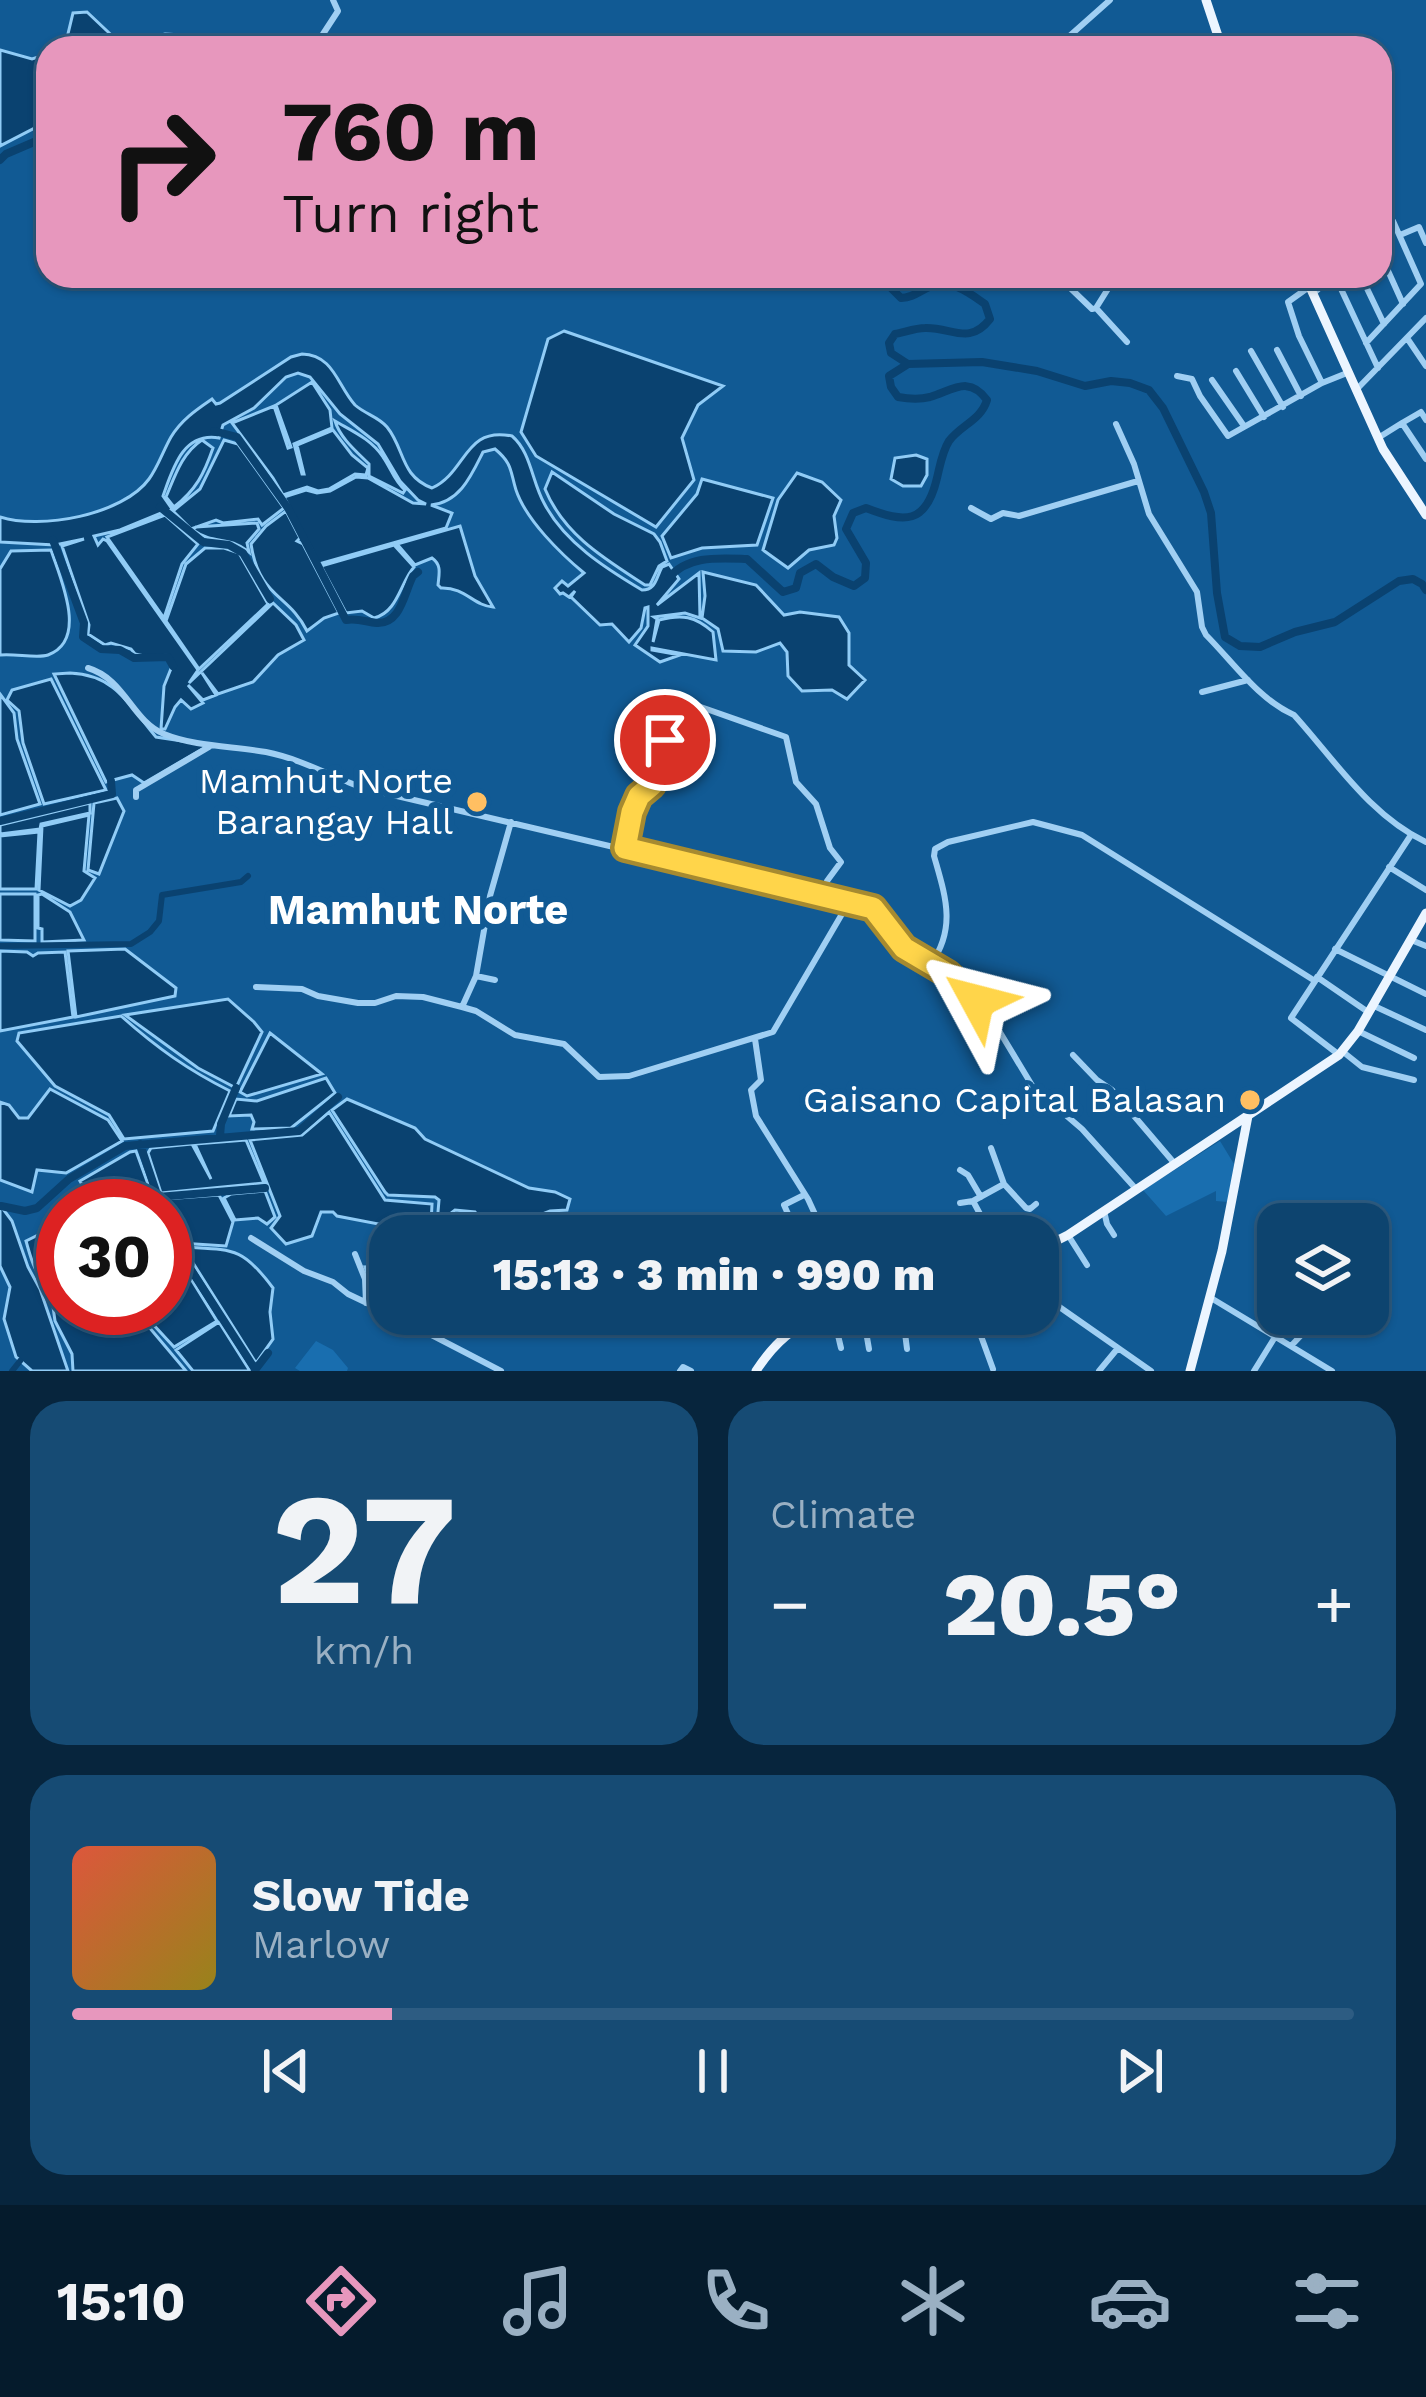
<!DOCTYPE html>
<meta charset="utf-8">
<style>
body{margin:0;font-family:"Work Sans",sans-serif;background:#164b74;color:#f1f3f6;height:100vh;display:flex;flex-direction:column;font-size:45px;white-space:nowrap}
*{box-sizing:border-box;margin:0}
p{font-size:39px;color:#9ab0c3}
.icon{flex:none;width:66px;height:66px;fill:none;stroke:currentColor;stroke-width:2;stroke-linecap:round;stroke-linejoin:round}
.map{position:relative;height:1371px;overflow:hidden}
.side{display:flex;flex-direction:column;gap:30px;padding:30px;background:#07253d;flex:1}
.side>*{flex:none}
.top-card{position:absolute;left:36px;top:36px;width:1356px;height:252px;border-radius:36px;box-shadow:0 3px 9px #0004,0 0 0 3px #2d5c82;background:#e797bd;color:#111;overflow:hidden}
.controls{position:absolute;left:1257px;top:1203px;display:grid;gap:24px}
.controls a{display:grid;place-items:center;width:132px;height:132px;border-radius:24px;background:#0d446f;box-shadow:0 3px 9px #0004,0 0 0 3px #2d5c82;font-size:60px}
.speed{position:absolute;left:36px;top:1179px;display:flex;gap:24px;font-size:60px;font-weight:700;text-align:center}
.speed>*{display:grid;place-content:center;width:156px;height:156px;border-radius:50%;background:#0d446f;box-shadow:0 3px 9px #0004,0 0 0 3px #2d5c82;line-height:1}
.speed .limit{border:18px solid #d22;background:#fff;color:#111}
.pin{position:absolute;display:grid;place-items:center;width:102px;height:102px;color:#fff;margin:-51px;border:6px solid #fff;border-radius:50%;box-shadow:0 3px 12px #0007}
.me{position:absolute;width:132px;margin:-66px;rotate:308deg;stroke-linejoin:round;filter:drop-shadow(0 0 9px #0008)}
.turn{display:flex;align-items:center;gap:42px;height:252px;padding:0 48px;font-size:54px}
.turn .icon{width:156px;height:156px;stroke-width:2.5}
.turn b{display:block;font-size:84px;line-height:102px}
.big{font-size:90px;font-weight:800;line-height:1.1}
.side .tile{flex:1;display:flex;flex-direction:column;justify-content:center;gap:18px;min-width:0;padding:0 42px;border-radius:36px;background:#164b74}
.side .dial{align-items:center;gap:0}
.dial b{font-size:156px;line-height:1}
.song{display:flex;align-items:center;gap:36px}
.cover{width:144px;height:144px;border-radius:18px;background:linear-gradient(135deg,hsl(10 70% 55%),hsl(50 70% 35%))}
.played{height:12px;border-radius:6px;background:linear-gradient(90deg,#e797bd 25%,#2d5c82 25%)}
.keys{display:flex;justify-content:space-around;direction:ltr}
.heat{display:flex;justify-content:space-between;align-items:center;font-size:66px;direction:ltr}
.side .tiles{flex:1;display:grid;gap:30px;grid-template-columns:1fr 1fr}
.tile:last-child{grid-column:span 2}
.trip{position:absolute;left:369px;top:1215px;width:690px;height:120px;border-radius:36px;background:#0d446f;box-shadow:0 3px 9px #0004,0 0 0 3px #2d5c82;font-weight:800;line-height:120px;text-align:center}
.dock{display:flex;height:192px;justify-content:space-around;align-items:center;background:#051b2c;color:#9ab0c3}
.dock .icon{width:84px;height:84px}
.dock .on{color:#e797bd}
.dock b{font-size:54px;color:#f1f3f6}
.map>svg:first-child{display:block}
.green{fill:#196eaf}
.water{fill:#0a4270;stroke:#91ccf6;stroke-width:3}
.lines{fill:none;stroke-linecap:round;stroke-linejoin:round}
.canal{stroke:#0a4270;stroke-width:6}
.river{stroke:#0a4270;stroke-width:8}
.minor{stroke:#a0cff3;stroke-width:6}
.major{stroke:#ecf5ff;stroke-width:9}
.route-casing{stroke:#a68a30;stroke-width:30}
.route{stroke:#ffd54a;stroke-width:21}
.poi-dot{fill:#ffbf62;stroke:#115a94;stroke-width:4.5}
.labels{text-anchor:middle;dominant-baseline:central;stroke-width:12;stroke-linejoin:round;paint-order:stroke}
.poi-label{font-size:36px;fill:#fff;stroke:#115a94;text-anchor:end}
.quarter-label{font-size:42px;font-weight:bold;fill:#fff;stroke:#115a94}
</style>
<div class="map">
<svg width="1426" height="1371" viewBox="0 0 1426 1371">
<rect width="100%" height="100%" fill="#115a94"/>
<path class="green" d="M1220,1141L1234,1164L1228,1202L1216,1201V1191L1166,1216L1143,1190Z
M316,1341L333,1350L348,1368L347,1371H300L295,1368Z"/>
<path class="water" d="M87,12L125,48H58L66,42L73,13Z
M165,34L200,36L250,48H146L153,37Z
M0,50L32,59L48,54V121L0,146Z
M564,331L723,386L698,405L682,438L694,480L656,527L536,456L521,432L548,339Z
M302,354C334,355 337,385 355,405C365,414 379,417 387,427C405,449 400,476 432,488C467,472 464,426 512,436C531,452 532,482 544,503C564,542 605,568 642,590C656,590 656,578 662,567L669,564L679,579L657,605L699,573L700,618L685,613L654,617L657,619L653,642L659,620C682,614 695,616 713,632L716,660L652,648V650L680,655L660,662L635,645L648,626V607L645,608L641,628L629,642L612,624L600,625L571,597L575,591L569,597L563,593L560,594L555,588L562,581L568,586L584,573C561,554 526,520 516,490C510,471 513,464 495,449L483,452C471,476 460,502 431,505L452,513L446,528L319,564L284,497L306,490L317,493L330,491L356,477L368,478L413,503L426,504L418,500L400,481L378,444L340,414L310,377L298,373L286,377L254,408L223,425L219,438C183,432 173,468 163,496L172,509L166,514L161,513L120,530L94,536L98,545L103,539L107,541L198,670L189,683L273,603L296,625L304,640L278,655L253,682L218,694L202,673L216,695L203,700L188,685L203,703L191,709L181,700L175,707L165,729H161L164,686L172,666L167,655L149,657L135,654L131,649L111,643L105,645L88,634L89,625L62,546L84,539L55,545L0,542V517C40,530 123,515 149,479C158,467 163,451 171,437C181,420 196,410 212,399L216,404L220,403L291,357Z
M312,382L330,410L332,428L294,444L302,474H304L297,445L333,430L352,455L368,468L366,475L355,474L329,489L318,491L307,487L283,495L273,478L232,423L274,406L288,448L291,447L276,405Z
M335,421C352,431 371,439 383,457C391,468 394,481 405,490L403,493L369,476V464C357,452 340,438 335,421Z
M202,440L213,448C204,474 196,490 174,507L166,497C175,476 182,453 202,440Z
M224,440L238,444L284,508L262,525L258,519L223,523L216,520L191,529L173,511L200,489Z
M916,455L927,459V475L921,486H903L891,479L895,458Z
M552,472L614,514L654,534L660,542L667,561L659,566L650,585H645C605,559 564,535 545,489Z
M797,473L822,482L841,500L834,516L837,538L834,545L809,550L788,568L763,550L778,500Z
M702,479L773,498L757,545L702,548L671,558L662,536L697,494Z
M286,511L300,538L297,541L303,544L339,613L324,618L307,631C289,594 259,598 251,544L266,526Z
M165,515L198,544L182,564L164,618L107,537Z
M257,523L259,529L247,543L249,552C227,534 215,546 193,530L196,527Z
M460,526L475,576L493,607C474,606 465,587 441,588L438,585C439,574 442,565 432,558L415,565L397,544Z
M394,545L414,567C400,583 398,612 374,618L362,611L346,613L321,566Z
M205,548H224L239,553L268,604L199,669L166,621L186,564Z
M51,550C60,578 89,640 48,655C37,659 14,653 0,655V569L11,551Z
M703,572L756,585L784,615L800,612L839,617L849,633V665L865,680L847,699L832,690L802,691L788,676L787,652L780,643L756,652L723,651L718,629L702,618L705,596Z
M70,673C116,675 128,704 156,737L209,745L144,783L132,775L106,782L54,674Z
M51,679L106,790L44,804L23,743L19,711L7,700L12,690Z
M0,694L14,713L17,739L40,804L0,815Z
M117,798L124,811L99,874L88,870L94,803Z
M90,803V813L41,824L40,829L0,834V825Z
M89,815L84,871L95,878L81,900L70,906L39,890L42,826Z
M39,832L36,889H0V836Z
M0,894H35V941L0,940Z
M42,894L70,912L84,940L42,942V929L38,928V895Z
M125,949L176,988L175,996L76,1017L68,951Z
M0,951L27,952L33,956L38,953L65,952L73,1017L0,1031Z
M228,999L254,1022L262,1032L236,1088L198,1068L125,1015Z
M121,1016C157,1048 188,1070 230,1091L213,1131L124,1139L109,1115L55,1086L17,1041L19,1033Z
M270,1033L322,1074L247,1096L240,1092Z
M326,1078L335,1093L291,1128L252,1129L254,1122L251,1115L229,1116L236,1099L257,1101Z
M50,1089L108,1120L122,1141L66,1173L37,1170L32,1192L0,1180V1102L9,1105L19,1118H28Z
M347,1099L415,1128L425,1139L529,1188L555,1192L570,1199L567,1210L550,1211L525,1221L483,1223L475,1212L455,1210L437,1224L439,1200L435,1197L388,1195L385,1192L332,1110Z
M329,1112L385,1200L432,1204L431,1224L424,1236H390V1277L381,1274L368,1276L365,1267L382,1266L388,1258L390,1234L384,1225L337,1216L333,1212H321L312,1236L286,1244L271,1228L280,1216L250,1140L302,1135Z
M246,1140L264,1183L161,1193L148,1153L151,1148L192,1144L211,1179L195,1144Z
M136,1151L156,1206H120L116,1199L118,1206H81L84,1188L80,1181L130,1152Z
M265,1191L275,1217L267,1224L258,1218L235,1220L224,1198L231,1194Z
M219,1195L233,1222L226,1246L180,1243L164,1199Z
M0,1205L12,1221L28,1267L40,1289L68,1371H32L16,1357L4,1319L10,1287L0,1266Z
M63,1209V1308H133L186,1371H73L72,1354L55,1321L50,1285C34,1275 31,1258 26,1241L40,1234Z
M183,1247C232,1250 242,1246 273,1288L270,1312L273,1339L256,1363Z
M191,1279L217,1321L174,1347L138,1308H165V1290Z
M219,1322L250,1371H193L176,1350Z"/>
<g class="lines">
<path class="canal" d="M0,946L131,944L150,932L159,921L162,895L241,882L248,876
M12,1371L20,1361"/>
<path class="river" d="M0,160L6,154L48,136
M325,276H327
M720,276H727
M773,276L779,279L789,276
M889,276L890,287L901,298C914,297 918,292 929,287C950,278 968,292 985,304L990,319C969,346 952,327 925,328C916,328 905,332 895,334L889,343L891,353L908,364
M214,431L237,437L288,508L346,620C358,618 366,622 377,623C401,624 404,593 413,576L418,572
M160,507L203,542L229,545L243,553L270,599
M53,540L84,623L83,637L101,649L120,650L134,658L168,657L173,666
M669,578C687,555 719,558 747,559L783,592L796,588L800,573L816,564L833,577L854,586L865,578L866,563L846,529L853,513L866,508C905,523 926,525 937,478C940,466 942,452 949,441C961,425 981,420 987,400C969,375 953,390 930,397C918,400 909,399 898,397L891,387L889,376L908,364L982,362L1037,371L1085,386L1111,381L1130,383L1149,390L1163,408L1204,492L1211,513L1217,593L1225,637L1240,646L1260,647L1295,632L1335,622L1399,581L1413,579L1422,584L1426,590
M0,821L112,794L111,781
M220,1136L221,1124L236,1088
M140,1144L161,1206
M158,1197L265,1188
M1,1206L25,1211L37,1208L69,1179L125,1146L299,1131L338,1097
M165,1217L175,1245L255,1369
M255,1370L268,1353"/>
<path class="minor" d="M323,34L338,11L333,0
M1023,45L1026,48
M1056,48L1110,0
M1400,235L1419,227L1426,243
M1380,253L1403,304
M1335,276L1378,368
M1361,276L1384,324
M1064,282L1092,309L1096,308L1116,276
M1309,287L1288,302L1299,336L1322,383
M1313,294L1332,276
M1096,308L1127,342
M1407,338L1426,366
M1366,343L1421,284L1393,221L1387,219L1380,225
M1277,350L1301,396
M1251,351L1283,407
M1236,371L1264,417
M1177,376L1192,379L1200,396L1228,436L1322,383L1347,373
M1212,380L1244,426
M1357,389L1426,318
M1402,423L1421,412L1426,420
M1116,424L1134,464L1149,514L1197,592L1202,627L1206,635C1233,662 1258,699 1294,715C1334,759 1370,816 1426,842
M1378,438L1402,423L1426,459
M971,508L991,519L1003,513L1019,516L1138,481
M88,668C125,679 132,721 164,734C196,747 233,746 266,752C301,759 330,776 363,788L873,908L904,948L948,974L966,989L995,1024L1033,1087L1082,1129L1136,1189
M1202,692L1248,680
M136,797V790L209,747
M624,848L632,812L639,796L652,785L670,720L673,714L695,705L786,737L796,782L816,804L830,848L841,862L827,881L823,895
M1389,867L1426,890
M1411,940L1426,946
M1335,949L1426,994
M931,964C957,927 945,895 934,856L935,849L948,842L1033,822L1082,835L1315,981
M476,976L495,980
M1317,977L1368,1012
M256,987L302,989L318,996L358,1003H375L396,996L423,997L462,1007L476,976L490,896L511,822
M1372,1005L1426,1030
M462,1007L476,1011L515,1035L564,1044L599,1077L629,1076L773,1032L849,902
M1358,1031L1414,1058
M755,1039L761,1080L751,1090L756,1116L808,1199L825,1236
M1342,1051L1362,1067L1414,1080
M1338,1054L1291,1018L1411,835
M1073,1055L1097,1080L1112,1090L1175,1164
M960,1170L968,1175L981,1197
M1004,1184L1026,1208L1030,1209L1036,1204
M973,1201L1004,1184L991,1148
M960,1203L973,1201L980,1214L1001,1236
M1104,1211L1107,1224L1114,1235
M1068,1235L1087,1265
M798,1236L784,1205L804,1195
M251,1238L304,1271L333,1282L348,1294L390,1314
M355,1254L365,1279L366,1303
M1038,1292L1151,1371
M1211,1298L1332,1371
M391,1314L501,1371
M833,1314L841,1348
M863,1314L869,1349
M897,1314L904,1325L907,1349
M973,1314L993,1369
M1291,1346L1306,1330L1324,1318
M680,1371L683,1367L691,1371
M1099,1371L1118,1348
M1254,1371L1275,1337"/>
<path class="major" d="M1206,0L1222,48
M1305,276L1383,449L1426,515
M1038,1250L1068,1235L1339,1055L1358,1031L1426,913
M756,1371C775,1342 794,1325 828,1314
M1190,1371L1222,1251L1248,1116"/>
</g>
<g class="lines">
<defs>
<path id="route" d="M665,740L652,785L639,796L632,812L625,848L873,908L904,948L948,974L977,1001"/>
</defs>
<use href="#route" class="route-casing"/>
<use href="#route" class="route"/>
</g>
<g class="poi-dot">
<circle cx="477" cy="802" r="12"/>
<circle cx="1250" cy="1100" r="12"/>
</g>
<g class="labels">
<g class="poi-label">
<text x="453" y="781">Mamhut Norte<tspan x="453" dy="41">Barangay Hall</tspan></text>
<text x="1226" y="1100">Gaisano Capital Balasan</text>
</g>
<g class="quarter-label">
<text x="418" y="909">Mamhut Norte</text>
</g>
</g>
</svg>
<div class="controls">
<a><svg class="icon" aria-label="layers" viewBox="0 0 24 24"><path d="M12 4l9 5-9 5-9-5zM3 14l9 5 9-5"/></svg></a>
</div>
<div class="speed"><div class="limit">30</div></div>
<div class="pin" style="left:665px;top:740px;background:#d93025"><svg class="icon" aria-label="arrive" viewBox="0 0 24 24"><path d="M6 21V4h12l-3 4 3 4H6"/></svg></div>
<svg class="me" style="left:977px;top:1001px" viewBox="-20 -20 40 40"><path d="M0-17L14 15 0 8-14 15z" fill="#ffd54a" stroke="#fff" stroke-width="4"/></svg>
<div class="trip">15:13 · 3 min · 990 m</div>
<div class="top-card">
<div class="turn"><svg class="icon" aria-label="right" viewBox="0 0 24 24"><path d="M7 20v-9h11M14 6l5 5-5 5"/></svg><div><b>760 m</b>Turn right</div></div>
</div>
</div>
<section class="side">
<div class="tiles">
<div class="tile dial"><b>27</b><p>km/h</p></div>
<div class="tile"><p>Climate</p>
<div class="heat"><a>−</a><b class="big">20.5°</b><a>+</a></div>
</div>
<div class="tile">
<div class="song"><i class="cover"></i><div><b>Slow Tide</b><p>Marlow</p></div></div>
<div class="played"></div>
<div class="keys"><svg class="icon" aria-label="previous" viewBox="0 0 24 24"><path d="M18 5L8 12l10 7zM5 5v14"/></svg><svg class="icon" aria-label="pause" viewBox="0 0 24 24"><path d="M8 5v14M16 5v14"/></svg><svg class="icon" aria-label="next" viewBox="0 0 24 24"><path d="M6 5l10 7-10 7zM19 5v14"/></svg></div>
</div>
</div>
</section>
<nav class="dock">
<b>15:10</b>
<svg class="icon on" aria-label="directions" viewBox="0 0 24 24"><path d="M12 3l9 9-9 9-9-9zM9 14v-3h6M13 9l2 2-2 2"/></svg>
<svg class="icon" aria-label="music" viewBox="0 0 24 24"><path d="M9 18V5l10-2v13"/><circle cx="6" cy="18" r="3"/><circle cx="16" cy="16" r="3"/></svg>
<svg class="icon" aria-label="phone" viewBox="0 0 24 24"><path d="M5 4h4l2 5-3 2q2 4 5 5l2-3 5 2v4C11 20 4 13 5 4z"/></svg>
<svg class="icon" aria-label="climate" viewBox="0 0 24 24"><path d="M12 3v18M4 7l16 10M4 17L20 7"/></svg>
<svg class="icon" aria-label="car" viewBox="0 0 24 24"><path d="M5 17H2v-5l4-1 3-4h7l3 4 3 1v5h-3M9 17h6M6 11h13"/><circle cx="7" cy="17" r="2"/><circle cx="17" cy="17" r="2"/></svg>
<svg class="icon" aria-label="filters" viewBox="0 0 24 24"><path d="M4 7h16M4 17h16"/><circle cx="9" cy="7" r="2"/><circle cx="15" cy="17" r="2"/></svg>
</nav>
